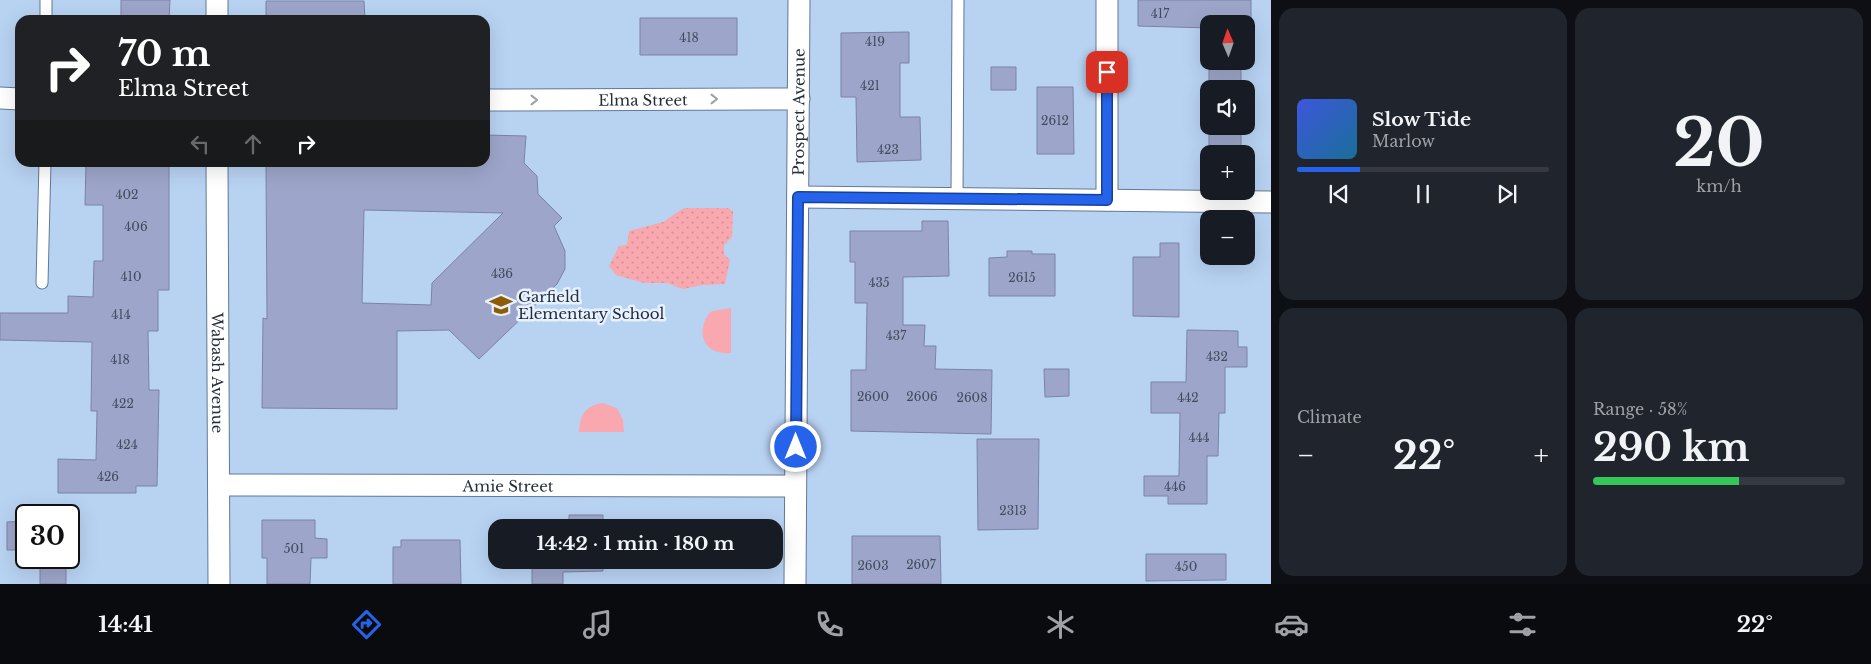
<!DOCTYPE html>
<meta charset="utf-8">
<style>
body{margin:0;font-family:"Libre Baskerville",serif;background:#20242c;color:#f1f3f6;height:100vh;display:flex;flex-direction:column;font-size:19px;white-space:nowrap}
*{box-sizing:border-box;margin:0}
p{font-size:16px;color:#9ea1a6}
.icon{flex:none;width:28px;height:28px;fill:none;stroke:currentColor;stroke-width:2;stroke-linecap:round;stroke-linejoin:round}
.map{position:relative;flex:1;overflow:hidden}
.panel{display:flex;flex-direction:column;gap:8px;padding:8px;background:#0d0f14;width:600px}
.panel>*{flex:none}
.top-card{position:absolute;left:15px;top:15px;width:475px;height:152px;border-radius:15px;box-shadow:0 5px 20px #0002;background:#202124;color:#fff;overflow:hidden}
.needle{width:32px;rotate:358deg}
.fabs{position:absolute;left:1200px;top:15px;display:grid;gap:10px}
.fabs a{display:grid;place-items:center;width:55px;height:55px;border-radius:10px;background:#171b24;box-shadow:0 5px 20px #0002;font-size:25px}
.speed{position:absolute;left:15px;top:504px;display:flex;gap:10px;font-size:25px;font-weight:700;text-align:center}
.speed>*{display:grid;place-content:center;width:65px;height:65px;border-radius:50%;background:#171b24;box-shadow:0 5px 20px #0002;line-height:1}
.speed .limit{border:2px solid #111;border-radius:8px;background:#fff;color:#111}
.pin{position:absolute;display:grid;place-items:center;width:42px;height:42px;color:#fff;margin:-21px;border-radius:10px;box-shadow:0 2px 8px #0006}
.me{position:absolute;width:55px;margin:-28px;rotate:0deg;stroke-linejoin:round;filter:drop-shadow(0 0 4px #0008)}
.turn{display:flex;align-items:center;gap:18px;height:105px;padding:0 20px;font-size:22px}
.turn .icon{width:65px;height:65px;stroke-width:2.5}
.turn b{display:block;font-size:35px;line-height:42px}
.lanes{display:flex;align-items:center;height:48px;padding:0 20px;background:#0003;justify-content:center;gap:25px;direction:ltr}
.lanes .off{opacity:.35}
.big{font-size:38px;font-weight:800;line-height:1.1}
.panel .widget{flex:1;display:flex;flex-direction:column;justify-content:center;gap:8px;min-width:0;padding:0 18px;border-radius:15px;background:#20242c}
.panel .dial{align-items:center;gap:0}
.dial b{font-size:65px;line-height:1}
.song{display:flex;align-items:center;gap:15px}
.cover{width:60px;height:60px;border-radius:8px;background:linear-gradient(135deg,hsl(230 70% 55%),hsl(200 70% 35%))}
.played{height:5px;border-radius:2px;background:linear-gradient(90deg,#2563eb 25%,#363941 25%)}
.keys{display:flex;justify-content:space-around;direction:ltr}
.heat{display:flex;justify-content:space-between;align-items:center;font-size:28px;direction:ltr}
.charge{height:8px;border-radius:4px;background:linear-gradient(90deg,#34c759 58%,#363941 0)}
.panel .tiles{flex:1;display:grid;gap:8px;grid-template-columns:repeat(2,1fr)}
.trip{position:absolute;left:488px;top:519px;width:295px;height:50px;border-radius:15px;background:#171b24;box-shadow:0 5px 20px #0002;font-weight:800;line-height:50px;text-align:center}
.dock{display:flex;height:80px;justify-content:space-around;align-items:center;background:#090b0e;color:#9ea1a6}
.dock .icon{width:35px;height:35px}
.dock .active{color:#2563eb}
.dock b{font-size:22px;color:#f1f3f6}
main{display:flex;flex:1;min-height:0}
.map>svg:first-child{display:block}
.park{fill:url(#park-dots)}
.garden{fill:#f8a8ae}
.building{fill:#9da6ca;stroke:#7b83a5;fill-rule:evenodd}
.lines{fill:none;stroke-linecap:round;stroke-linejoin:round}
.lane-casing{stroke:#627996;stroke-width:13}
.street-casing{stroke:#627996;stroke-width:23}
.lane{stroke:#fff;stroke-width:11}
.street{stroke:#fff;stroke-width:21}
.oneway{stroke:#9ca1a7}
.route-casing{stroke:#184099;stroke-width:12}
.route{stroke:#2563eb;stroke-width:9}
.labels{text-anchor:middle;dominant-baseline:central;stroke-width:5;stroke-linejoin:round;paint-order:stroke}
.number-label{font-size:12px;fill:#424c5f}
.street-label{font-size:15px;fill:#242e3b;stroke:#e7f1ff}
.poi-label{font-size:15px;fill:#242e3b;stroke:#e7f1ff;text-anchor:start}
</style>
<main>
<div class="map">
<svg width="1271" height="584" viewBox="0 0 1271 584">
<defs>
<pattern id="park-dots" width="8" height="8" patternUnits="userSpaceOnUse" patternTransform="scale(1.25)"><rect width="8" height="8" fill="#f8a8ae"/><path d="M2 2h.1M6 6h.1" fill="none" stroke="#d49197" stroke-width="1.8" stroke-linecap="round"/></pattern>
</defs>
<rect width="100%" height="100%" fill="#b8d2f2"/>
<path class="park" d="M684,208H728L733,211L732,237L724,245V254L730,260L725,284L702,285L683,289L667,283H644L616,275L609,266L619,246L627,245L629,231L663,222Z"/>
<path class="garden" d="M731,308V353C725,353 720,353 715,351C698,344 700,321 712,311Z
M602,403L617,408L623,420L624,432H579C580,415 585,406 602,403Z"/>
<path class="building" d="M121,0H170L169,20H121Z
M1138,0H1251V24H1209V28L1138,26Z
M266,1H364L365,20H266Z
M640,18H737V55H640Z
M909,32V63H900V117H920L921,160L857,162L856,97H841V33Z
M1209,61H1241V89H1209Z
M991,67H1016V90H991Z
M1037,87H1073L1074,154H1037Z
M1209,126H1241V154H1209Z
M485,135L526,136L524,163L537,176L538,194L562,218L554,226L565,251V269L557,284L479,359L449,330L397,331V409L262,408L263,318L267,319L266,162H485ZM364,210L503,213L432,283L431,305L362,303Z
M86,162H169V290H158V331H148L149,390H159L157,486H136V493H58V459L96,460L97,411H91L92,342L0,340V313H68V296L93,297L94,261H103V205H85Z
M922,221H948L949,276L903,277V325H925L924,346H936L935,369L992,370L991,434L851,431V370H866L867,303H855V262H850V231H922Z
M1160,243H1179V317L1133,316V257H1160Z
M1007,251H1032V254H1055V296H989V258L1007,257Z
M1187,330L1238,331V347H1247V367H1225V413H1219L1218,456H1207V504H1168V496H1144V476H1179L1180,413H1151V382H1186Z
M1044,369H1069V396L1045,397Z
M977,439H1039L1038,529L978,530Z
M569,515H603V528H532L569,527Z
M262,520H315V538L327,539V558H311L310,584H267V558H262Z
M26,521V550H7V522Z
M852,536H940L941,584H852Z
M401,540H460L461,584H393V547H401Z
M1146,554H1226V580L1146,581Z
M532,560H603V571L563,572V584H532Z
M40,562H66V584H40Z"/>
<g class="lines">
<defs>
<path id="lane" d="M46,20V0
M957,199L958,0
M42,283L45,162"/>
<g id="street">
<path d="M217,20V0"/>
<path d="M0,98L20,99"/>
<path id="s1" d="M485,100L799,99"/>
<path id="s2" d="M217,162L219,584"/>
<path d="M798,197L1271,202"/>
<path d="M1107,200V0"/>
<path id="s3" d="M219,485L795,486"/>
<path id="s4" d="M795,584L799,0"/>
</g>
</defs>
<use href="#lane" class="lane-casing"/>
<use href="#street" class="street-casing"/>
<use href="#lane" class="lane"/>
<use href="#street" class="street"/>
</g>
<defs><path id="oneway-chevron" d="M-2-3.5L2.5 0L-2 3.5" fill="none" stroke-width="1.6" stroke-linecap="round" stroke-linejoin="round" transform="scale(1.25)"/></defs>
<g class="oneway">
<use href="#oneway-chevron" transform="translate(714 99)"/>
<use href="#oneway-chevron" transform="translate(534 100)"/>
</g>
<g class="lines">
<defs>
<path id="route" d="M796,447L798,197L1107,200V72"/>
</defs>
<use href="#route" class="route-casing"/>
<use href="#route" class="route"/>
</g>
<defs>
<symbol id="school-bare" viewBox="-9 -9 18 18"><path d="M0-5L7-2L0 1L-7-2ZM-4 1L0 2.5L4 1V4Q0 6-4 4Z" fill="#8c5d04" stroke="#e7f1ff" stroke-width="2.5" paint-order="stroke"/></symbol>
</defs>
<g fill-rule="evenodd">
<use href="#school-bare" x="485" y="289" width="32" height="32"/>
</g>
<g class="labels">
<g class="number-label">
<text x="1160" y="13">417</text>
<text x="689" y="37">418</text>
<text x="875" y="41">419</text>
<text x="870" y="85">421</text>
<text x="1055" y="120">2612</text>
<text x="888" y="149">423</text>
<text x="127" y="194">402</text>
<text x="136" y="226">406</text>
<text x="502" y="273">436</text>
<text x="131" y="276">410</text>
<text x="1022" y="277">2615</text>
<text x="879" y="282">435</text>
<text x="121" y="314">414</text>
<text x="896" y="335">437</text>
<text x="1217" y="356">432</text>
<text x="120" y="359">418</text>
<text x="873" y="396">2600</text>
<text x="922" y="396">2606</text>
<text x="972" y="397">2608</text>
<text x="1188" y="397">442</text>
<text x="123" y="403">422</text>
<text x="1199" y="437">444</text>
<text x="127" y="444">424</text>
<text x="108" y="476">426</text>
<text x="1175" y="486">446</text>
<text x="1013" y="510">2313</text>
<text x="294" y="548">501</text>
<text x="921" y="564">2607</text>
<text x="873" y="565">2603</text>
<text x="1186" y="566">450</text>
</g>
<g class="street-label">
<text stroke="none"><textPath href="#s1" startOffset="158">Elma Street</textPath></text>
<text stroke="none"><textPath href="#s4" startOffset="472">Prospect Avenue</textPath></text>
<text stroke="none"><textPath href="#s2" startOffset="211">Wabash Avenue</textPath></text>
<text stroke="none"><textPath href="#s3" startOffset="289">Amie Street</textPath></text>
</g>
<g class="poi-label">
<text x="518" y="296">Garfield<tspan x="518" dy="17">Elementary School</tspan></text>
</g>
</g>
</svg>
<div class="fabs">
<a><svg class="needle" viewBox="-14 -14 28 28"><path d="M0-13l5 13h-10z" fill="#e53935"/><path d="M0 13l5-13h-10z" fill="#9ea1a6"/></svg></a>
<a><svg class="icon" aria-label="sound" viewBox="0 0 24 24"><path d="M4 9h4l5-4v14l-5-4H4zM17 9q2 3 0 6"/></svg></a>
<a>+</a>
<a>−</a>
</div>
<div class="speed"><div class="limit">30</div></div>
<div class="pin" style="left:1107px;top:72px;background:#d93025"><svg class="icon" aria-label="arrive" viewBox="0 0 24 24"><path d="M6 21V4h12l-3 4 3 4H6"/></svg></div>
<svg class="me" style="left:796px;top:447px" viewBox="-20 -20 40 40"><circle r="17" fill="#2563eb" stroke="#fff" stroke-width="3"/><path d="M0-11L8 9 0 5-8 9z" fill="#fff"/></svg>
<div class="trip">14:42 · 1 min · 180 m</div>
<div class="top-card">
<div class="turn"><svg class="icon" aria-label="right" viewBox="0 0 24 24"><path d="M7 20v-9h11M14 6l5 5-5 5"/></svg><div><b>70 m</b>Elma Street</div></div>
<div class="lanes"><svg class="icon off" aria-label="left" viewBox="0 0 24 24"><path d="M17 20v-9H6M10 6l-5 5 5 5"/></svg><svg class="icon off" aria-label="ahead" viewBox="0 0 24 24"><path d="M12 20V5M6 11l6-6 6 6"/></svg><svg class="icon" aria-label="right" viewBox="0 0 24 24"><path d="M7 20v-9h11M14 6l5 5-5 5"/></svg></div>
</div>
</div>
<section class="panel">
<div class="tiles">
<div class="widget">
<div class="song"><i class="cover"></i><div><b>Slow Tide</b><p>Marlow</p></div></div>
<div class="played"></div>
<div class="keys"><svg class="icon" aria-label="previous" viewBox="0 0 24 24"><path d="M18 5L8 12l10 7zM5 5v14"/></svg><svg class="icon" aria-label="pause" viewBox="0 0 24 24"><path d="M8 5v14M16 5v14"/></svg><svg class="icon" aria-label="next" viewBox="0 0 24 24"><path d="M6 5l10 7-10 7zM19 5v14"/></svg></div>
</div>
<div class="widget dial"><b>20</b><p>km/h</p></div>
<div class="widget"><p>Climate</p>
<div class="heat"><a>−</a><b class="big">22°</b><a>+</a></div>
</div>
<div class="widget"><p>Range · 58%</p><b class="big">290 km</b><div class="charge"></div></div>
</div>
</section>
</main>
<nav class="dock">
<b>14:41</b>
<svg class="icon active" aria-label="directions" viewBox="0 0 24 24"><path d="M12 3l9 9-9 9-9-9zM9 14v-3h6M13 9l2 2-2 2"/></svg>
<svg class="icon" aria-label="music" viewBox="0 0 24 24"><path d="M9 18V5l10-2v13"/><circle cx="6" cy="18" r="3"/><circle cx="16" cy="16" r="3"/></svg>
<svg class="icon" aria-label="phone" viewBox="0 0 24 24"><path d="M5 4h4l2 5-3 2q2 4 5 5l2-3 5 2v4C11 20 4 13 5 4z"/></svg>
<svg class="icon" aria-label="climate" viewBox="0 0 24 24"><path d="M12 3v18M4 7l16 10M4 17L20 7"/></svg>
<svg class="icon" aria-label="car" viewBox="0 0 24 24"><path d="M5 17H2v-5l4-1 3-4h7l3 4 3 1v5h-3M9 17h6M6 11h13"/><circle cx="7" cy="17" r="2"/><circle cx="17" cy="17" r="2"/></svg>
<svg class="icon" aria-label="filters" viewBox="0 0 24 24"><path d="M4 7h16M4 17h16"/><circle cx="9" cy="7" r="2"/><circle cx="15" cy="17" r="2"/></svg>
<b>22°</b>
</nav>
